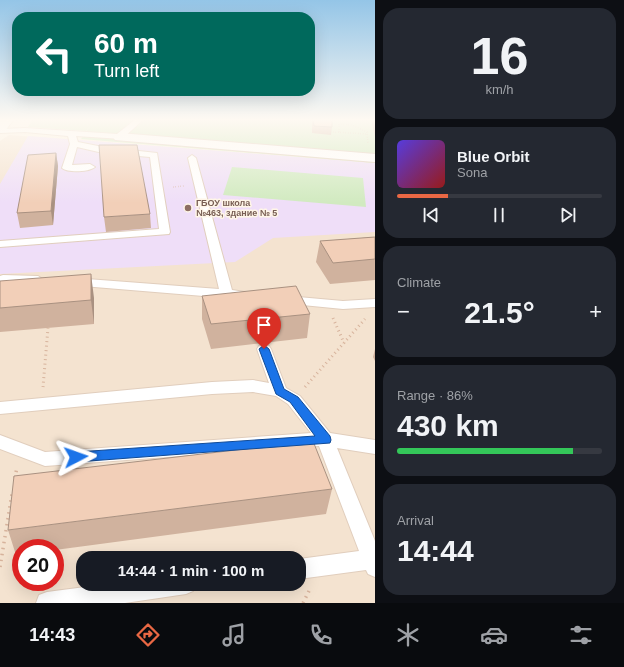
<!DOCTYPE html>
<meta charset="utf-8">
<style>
body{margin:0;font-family:Helvetica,sans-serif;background:#242831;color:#f1f3f6;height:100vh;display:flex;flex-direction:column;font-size:15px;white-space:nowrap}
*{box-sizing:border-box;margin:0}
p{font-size:13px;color:#9ea1a6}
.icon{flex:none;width:22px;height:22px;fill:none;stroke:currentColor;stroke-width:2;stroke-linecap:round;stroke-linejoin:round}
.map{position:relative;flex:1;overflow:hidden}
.details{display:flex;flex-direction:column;gap:8px;padding:8px;background:#0d0f14;width:249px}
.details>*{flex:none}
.guide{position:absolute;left:12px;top:12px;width:303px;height:84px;border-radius:16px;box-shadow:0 4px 16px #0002;background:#00695c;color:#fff;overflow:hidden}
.speed{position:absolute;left:12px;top:539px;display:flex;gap:8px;font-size:20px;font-weight:700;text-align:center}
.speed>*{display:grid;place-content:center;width:52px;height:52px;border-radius:50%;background:#171b24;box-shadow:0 4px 16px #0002;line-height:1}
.speed .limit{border:6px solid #d22;background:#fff;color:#111}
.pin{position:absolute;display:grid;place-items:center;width:34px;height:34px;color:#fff;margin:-41px -17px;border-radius:50% 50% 50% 0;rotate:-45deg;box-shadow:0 0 4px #0007}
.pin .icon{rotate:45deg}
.me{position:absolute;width:44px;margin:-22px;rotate:86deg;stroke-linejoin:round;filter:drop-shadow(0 0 3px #0008)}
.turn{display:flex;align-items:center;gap:14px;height:84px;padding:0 16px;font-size:18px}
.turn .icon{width:52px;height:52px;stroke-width:2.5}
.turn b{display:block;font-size:28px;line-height:34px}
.big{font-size:30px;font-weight:600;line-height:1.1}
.details .tile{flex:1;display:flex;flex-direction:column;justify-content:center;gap:6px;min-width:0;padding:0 14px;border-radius:16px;background:#242831}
.details .dial{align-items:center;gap:0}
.dial b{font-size:52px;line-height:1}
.song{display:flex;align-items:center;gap:12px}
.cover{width:48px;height:48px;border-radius:6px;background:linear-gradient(135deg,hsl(250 70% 55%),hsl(0 70% 35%))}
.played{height:4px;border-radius:2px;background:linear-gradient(90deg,#e96844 25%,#363941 25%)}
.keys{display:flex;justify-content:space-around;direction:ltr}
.heat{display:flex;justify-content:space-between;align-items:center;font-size:22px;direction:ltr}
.charge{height:6px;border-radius:3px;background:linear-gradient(90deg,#34c759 86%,#363941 0)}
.trip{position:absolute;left:76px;top:551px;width:230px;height:40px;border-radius:16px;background:#171b24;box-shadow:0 4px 16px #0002;font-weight:600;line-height:40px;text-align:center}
.tab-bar{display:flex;height:64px;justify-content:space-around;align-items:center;background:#090b0e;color:#9ea1a6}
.tab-bar .icon{width:28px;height:28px}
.tab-bar .on{color:#e96844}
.tab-bar b{font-size:18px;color:#f1f3f6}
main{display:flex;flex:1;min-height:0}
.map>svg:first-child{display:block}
.residential{fill:#f4e3d0;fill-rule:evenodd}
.education{fill:#efdef8}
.green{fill:#d1eac0}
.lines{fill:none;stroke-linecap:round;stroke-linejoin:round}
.service-casing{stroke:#e1cebd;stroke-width:2}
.pedestrian-casing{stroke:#e1cebd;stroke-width:2}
.tertiary-casing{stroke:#e1cebd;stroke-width:2}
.path-far2{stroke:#d7b39c;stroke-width:1.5;stroke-dasharray:0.5 2;stroke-linecap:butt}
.path-far1{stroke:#d7b39c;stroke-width:3;stroke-dasharray:1 3.5;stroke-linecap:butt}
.path{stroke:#d7b39c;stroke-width:3.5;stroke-dasharray:1.5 4.5;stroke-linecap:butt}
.service{fill:#fff;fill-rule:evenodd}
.pedestrian{fill:#fff;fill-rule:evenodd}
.tertiary{fill:#fff;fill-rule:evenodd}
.wall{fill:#d0b29e}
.shaded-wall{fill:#a99181}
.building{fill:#f2cfb8;stroke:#a99181}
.route{fill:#1a73e8;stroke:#114b97}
.education-dot{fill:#8d6e63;stroke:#fff6e8;stroke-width:1.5}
.labels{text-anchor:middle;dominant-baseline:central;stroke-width:3;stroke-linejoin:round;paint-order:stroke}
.far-education-label{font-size:9px;font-weight:bold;fill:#785e54;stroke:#fff6e8;text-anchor:start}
</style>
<main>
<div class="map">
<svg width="375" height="603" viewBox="0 0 375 603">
<rect width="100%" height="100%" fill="#fcf2e1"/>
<path class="residential" d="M9,135L375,163V603H0V141ZM21,548H55V582H21ZM83,558H299V584H83Z"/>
<path class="education" d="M28,136L375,163V232L273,238L235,262L0,274V184Z"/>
<path class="green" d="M33,119H375V163L81,139L90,126L86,131L28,127Z
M232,167L363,178L366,207L223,195Z"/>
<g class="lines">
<defs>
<path id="service" d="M136,119H144L122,139L76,136L78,142L103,147L157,153L170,232L169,234L0,247V241L159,229L150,157L103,153L77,147L72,165L90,164L95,167C89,172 68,173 62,168L70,144L68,136L25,132L0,133V129L25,128L117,134Z
M192,155L196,158L232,290L245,292L246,295L245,298L240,299L70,285L68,282L74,278L219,289L188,158Z
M3,275L38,276L44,280L38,284L3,283L0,282V276Z
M287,296L343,301L375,299V307L343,309L282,303L281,300Z
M264,344L269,346L271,349L286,388L300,396L330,433L375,440V454L337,448L375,541V577L368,574L366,570L299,579V559L359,551L319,446L45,466L0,449V435L45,452L311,433L288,404L276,396L253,392L212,394L0,414V402L212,382L253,380L269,383L257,349L259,346Z
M108,584H197L193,591L186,594L125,603H36L39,595L47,592Z"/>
<path id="pedestrian" d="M119,133L375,154V162L115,140L113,137Z"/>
<path id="tertiary" d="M0,119H14L5,131L0,132Z"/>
</defs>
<use href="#service" class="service-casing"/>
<use href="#pedestrian" class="pedestrian-casing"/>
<use href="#tertiary" class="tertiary-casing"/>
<path class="path-far2" d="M333,132L367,134
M339,132V124L352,125L367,132L368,144
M173,187L184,186"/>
<path class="path-far1" d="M333,318L344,343
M43,387L48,328
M305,387L365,319"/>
<path class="path" d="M15,478L17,467
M0,567L12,494
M303,603L310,589"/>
<use href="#service" class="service"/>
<use href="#pedestrian" class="pedestrian"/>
<use href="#tertiary" class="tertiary"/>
</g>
<path class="wall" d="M312,119H332V127L331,135L312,133Z
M371,119H375V137Z
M56,153L58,166L53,225L20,228L17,213Z
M150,214L151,228L106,232L104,217Z
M375,237V280L330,284L316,262L320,241Z
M0,281L94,298V324L0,332Z
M202,296L310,314L307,338L211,349L202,319Z
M375,349V361L373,357Z
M332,489L326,514L55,550V548H21V554L16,555L8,530Z"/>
<path class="shaded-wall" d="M56,153L58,166L53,225L51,211Z
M91,274L94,298V324L91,300Z"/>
<path class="building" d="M313,119H332V127L314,126Z
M99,145H137L150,214L104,217Z
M56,153L51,211L17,213L28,155Z
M375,237V259L333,263L320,241Z
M91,274V300L0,308V281Z
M296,286L310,314L211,324L202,296Z
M313,441L332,489L8,530L14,476Z"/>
<linearGradient id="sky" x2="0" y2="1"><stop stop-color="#94c5e7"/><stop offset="0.59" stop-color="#fef9f2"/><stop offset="1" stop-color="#fef9f2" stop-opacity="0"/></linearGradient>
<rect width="375" height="203" fill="url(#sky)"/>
<path class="route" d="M264,345L269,349L284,389L298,397L330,436L331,440L330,443L76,462L72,461L70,457L72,454L76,452L315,436L290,402L276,394L259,349Z"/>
<circle class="education-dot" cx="188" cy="208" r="4"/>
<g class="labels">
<g class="far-education-label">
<text x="196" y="203">ГБОУ школа<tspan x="196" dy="10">№463, здание № 5</tspan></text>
</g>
</g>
</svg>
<div class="speed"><div class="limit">20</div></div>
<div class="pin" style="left:264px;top:349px;background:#d93025"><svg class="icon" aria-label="arrive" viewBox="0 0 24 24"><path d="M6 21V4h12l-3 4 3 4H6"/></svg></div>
<svg class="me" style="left:76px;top:457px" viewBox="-20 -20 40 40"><path d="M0-17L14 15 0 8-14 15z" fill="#1a73e8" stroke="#fff" stroke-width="4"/></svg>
<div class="trip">14:44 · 1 min · 100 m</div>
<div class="guide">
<div class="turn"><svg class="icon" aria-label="left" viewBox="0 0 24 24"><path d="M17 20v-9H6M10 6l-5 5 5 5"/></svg><div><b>60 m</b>Turn left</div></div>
</div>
</div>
<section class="details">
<div class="tile dial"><b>16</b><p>km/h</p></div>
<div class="tile">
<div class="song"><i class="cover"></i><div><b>Blue Orbit</b><p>Sona</p></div></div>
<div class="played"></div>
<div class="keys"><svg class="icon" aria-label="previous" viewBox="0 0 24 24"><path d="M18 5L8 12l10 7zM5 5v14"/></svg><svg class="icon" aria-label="pause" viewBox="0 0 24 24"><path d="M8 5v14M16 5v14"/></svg><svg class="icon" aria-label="next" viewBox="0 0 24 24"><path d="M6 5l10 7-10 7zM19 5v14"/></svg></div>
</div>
<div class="tile"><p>Climate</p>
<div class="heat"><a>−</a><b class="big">21.5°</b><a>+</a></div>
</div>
<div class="tile"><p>Range · 86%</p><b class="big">430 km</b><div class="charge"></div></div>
<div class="tile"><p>Arrival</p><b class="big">14:44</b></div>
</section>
</main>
<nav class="tab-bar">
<b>14:43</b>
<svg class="icon on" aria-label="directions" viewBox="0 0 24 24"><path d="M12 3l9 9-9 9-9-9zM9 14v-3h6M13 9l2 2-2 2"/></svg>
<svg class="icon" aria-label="music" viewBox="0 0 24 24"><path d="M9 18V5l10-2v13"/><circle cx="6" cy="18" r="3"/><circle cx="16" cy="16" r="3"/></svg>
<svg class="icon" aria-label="phone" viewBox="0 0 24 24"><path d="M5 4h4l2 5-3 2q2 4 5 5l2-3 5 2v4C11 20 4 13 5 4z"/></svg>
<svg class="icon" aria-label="climate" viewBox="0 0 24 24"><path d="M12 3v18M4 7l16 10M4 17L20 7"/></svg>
<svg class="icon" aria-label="car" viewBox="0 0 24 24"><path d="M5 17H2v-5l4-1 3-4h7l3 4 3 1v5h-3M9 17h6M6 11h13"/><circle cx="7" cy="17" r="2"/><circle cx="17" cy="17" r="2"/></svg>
<svg class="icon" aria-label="filters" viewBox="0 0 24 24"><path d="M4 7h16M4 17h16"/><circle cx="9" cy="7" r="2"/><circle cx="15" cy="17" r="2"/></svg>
</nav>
